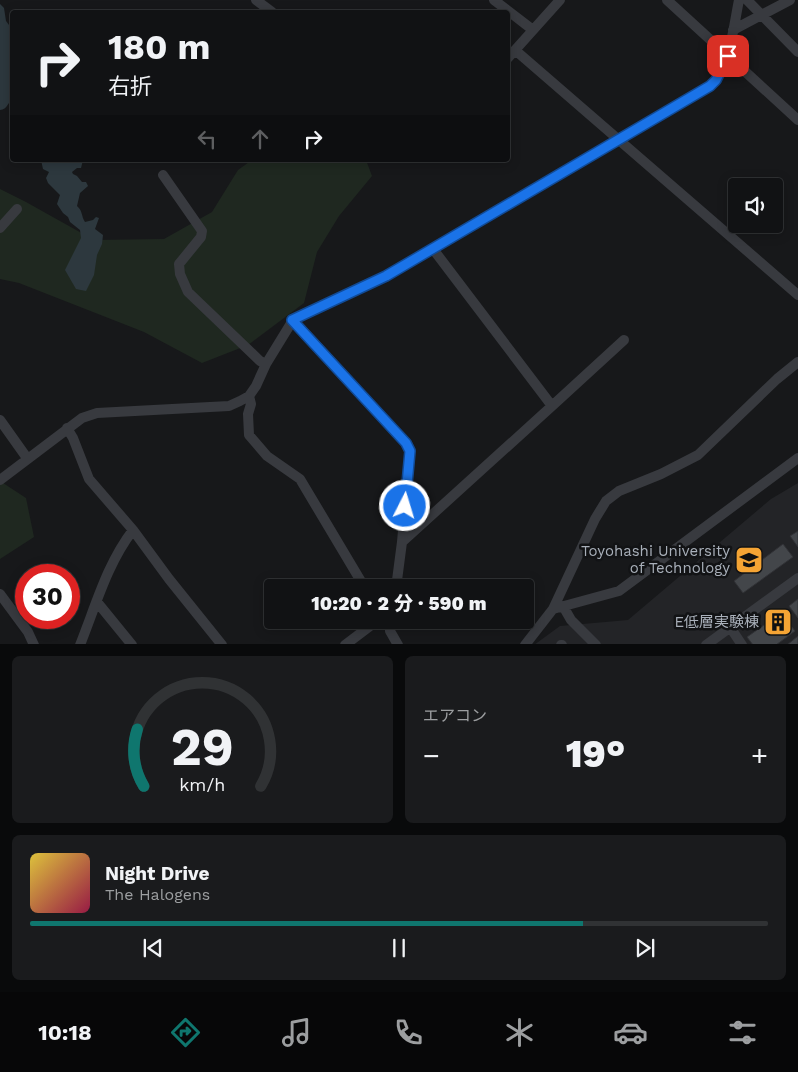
<!DOCTYPE html>
<html lang="ja">
<meta charset="utf-8">
<style>
body{margin:0;font-family:"Work Sans","Noto Sans JP",sans-serif;background:#1a1b1d;color:#f1f3f6;height:100vh;display:flex;flex-direction:column;font-size:19px;white-space:nowrap}
*{box-sizing:border-box;margin:0}
p{font-size:16px;color:#9c9ea0}
.icon{flex:none;width:28px;height:28px;fill:none;stroke:currentColor;stroke-width:2;stroke-linecap:round;stroke-linejoin:round}
.map{position:relative;height:644px;overflow:hidden}
.drawer{display:flex;flex-direction:column;gap:12px;padding:12px;background:#090a0b;flex:1}
.drawer>*{flex:none}
.top-card{position:absolute;left:10px;top:10px;width:500px;height:152px;border-radius:5px;box-shadow:0 2px 12px #0003,0 0 0 1px #303234;background:#111214;color:#f1f3f6;overflow:hidden}
.tools{position:absolute;left:728px;top:178px;display:grid;gap:10px}
.tools a{display:grid;place-items:center;width:55px;height:55px;border-radius:5px;background:#111214;box-shadow:0 2px 12px #0003,0 0 0 1px #303234;font-size:25px}
.speed{position:absolute;left:15px;top:564px;display:flex;gap:10px;font-size:25px;font-weight:700;text-align:center}
.speed>*{display:grid;place-content:center;width:65px;height:65px;border-radius:50%;background:#111214;box-shadow:0 2px 12px #0003,0 0 0 1px #303234;line-height:1}
.speed .limit{border:8px solid #d22;background:#fff;color:#111}
.pin{position:absolute;display:grid;place-items:center;width:42px;height:42px;color:#fff;margin:-21px;border-radius:10px;box-shadow:0 2px 8px #0006}
.me{position:absolute;width:55px;margin:-28px;rotate:5deg;stroke-linejoin:round;filter:drop-shadow(0 0 4px #0008)}
.turn{display:flex;align-items:center;gap:18px;height:105px;padding:0 15px;font-size:22px}
.turn .icon{width:65px;height:65px;stroke-width:2.5}
.turn b{display:block;font-size:35px;line-height:42px}
.lanes{display:flex;align-items:center;height:48px;padding:0 15px;background:#0003;justify-content:center;gap:25px;direction:ltr}
.lanes .off{opacity:.35}
.big{font-size:38px;font-weight:800;line-height:1.1}
.drawer .widget{flex:1;display:flex;flex-direction:column;justify-content:center;gap:8px;min-width:0;padding:0 18px;border-radius:8px;background:#1a1b1d}
.drawer .dial{align-items:center;gap:0}
.dial svg{height:130px;overflow:visible;fill:none;stroke:#303234;stroke-width:7;stroke-linecap:round;text-anchor:middle}
.dial text{fill:#f1f3f6;stroke:none}
.song{display:flex;align-items:center;gap:15px}
.cover{width:60px;height:60px;border-radius:8px;background:linear-gradient(135deg,hsl(50 70% 55%),hsl(340 70% 35%))}
.played{height:5px;border-radius:2px;background:linear-gradient(90deg,#0f766e 75%,#303234 75%)}
.keys{display:flex;justify-content:space-around;direction:ltr}
.heat{display:flex;justify-content:space-between;align-items:center;font-size:28px;direction:ltr}
.drawer .tiles{flex:1;display:grid;gap:12px;grid-template-columns:1fr 1fr}
.widget:last-child{grid-column:span 2}
.trip{position:absolute;left:264px;top:579px;width:270px;height:50px;border-radius:5px;background:#111214;box-shadow:0 2px 12px #0003,0 0 0 1px #303234;font-weight:800;line-height:50px;text-align:center}
.dock{display:flex;height:80px;justify-content:space-around;align-items:center;background:#070708;color:#9c9ea0}
.dock .icon{width:35px;height:35px}
.dock .active{color:#0f766e}
.dock b{font-size:22px;color:#f1f3f6}
.map>svg:first-child{display:block}
.built{fill:#232427}
.green{fill:#1f2820}
.water{fill:#2d383e}
.building{fill:#43464a;stroke:#313236}
.lines{fill:none;stroke-linecap:round;stroke-linejoin:round}
.minor{stroke:#383a3f;stroke-width:10}
.route-casing{stroke:#114b97;stroke-width:12}
.route{stroke:#1a73e8;stroke-width:9}
.labels{text-anchor:middle;dominant-baseline:central;stroke-width:5;stroke-linejoin:round;paint-order:stroke}
.poi-label{font-size:15px;fill:#a9b0ba;stroke:#121315;text-anchor:end}
</style>
<div class="map">
<svg width="798" height="645" viewBox="0 0 798 645">
<rect width="100%" height="100%" fill="#17181a"/>
<path class="built" d="M798,483V644L534,645L560,626L628,620L771,499Z"/>
<path class="green" d="M252,160H366L372,176L339,216L317,252L304,303L248,345L202,363L144,332L19,283L0,279V189L26,202L94,240L164,239L212,212L238,170Z
M0,481L26,498L34,537L0,559Z"/>
<path class="water" d="M0,4L4,8L6,21L12,29V100C7,103 8,109 0,110Z
M41,160H83L81,168H77L72,172L73,174L77,176L82,182H86L88,186L80,193L77,206C83,211 81,216 85,222L93,220L96,217L99,218L95,229L103,235L102,244L97,255L94,275L86,291L76,289L65,270L81,238L80,230L70,222L68,217L63,213L57,204L60,195L48,183L46,178L49,172L43,169Z"/>
<path class="building" d="M798,531V547L790,536Z
M783,544L793,557L743,593L734,581Z
M798,599V618L789,606Z
M781,613L795,631L776,645H753L747,637Z
M798,636V645H787Z"/>
<g class="lines">
<path class="minor" d="M256,0L272,12
M494,0L533,30
M667,0L798,120
M747,0L798,52
M733,30L790,0
M515,50L798,295
M508,58L560,0
M163,175L202,231L201,237L179,264L180,274L188,292L260,361L266,364
M0,228L17,209
M293,320L406,443L410,451L402,542
M249,396L251,404L248,414L249,435L267,456L300,479L365,588
M552,406L624,340
M0,420L27,458
M67,428L73,438L89,479L133,530L169,579L222,645
M0,480L82,418L97,413L229,406L240,401L249,396L256,386L266,364L293,320L386,276L710,86C731,64 733,29 739,0
M396,588L402,542L552,406L433,249
M0,594L28,632L34,645
M97,602L132,645
M563,606L571,620L596,645
M553,609L595,519L606,501L619,491L661,474L698,455L777,379L798,362
M392,620L390,631L398,645
M730,627L742,645
M80,645C96,605 107,564 133,530
M345,645L378,620
M525,645L553,609L619,591L798,458
M561,645H562
M706,645L798,578"/>
</g>
<g class="lines">
<defs>
<path id="route" d="M405,506L410,451L406,443L292,320L386,276L710,86L716,80L728,56"/>
</defs>
<use href="#route" class="route-casing"/>
<use href="#route" class="route"/>
</g>
<defs>
<symbol id="university-square" viewBox="-11 -11 22 22"><rect x="-9" y="-9" width="18" height="18" rx="4" fill="#f5a434" stroke="#121315"/><path d="M0-5L7-2L0 1L-7-2ZM-4 1L0 2.5L4 1V4Q0 6-4 4Z" fill="#111"/></symbol>
<symbol id="building-square" viewBox="-11 -11 22 22"><rect x="-9" y="-9" width="18" height="18" rx="4" fill="#f5a434" stroke="#121315"/><path d="M-4-6H4V6H1V3H-1V6H-4ZM-2.5-4.3h1.7v1.8h-1.7ZM.8-4.3h1.7v1.8H.8ZM-2.5-1h1.7V.8h-1.7ZM.8-1h1.7V.8H.8Z" fill="#111"/></symbol>
</defs>
<g fill-rule="evenodd">
<use href="#university-square" x="733" y="544" width="32" height="32"/>
<use href="#building-square" x="762" y="606" width="32" height="32"/>
</g>
<g class="labels">
<g class="poi-label">
<text x="730" y="551">Toyohashi University<tspan x="730" dy="17">of Technology</tspan></text>
<text x="759" y="622">E低層実験棟</text>
</g>
</g>
</svg>
<div class="tools">
<a><svg class="icon" aria-label="sound" viewBox="0 0 24 24"><path d="M4 9h4l5-4v14l-5-4H4zM17 9q2 3 0 6"/></svg></a>
</div>
<div class="speed"><div class="limit">30</div></div>
<div class="pin" style="left:728px;top:56px;background:#d93025"><svg class="icon" aria-label="arrive" viewBox="0 0 24 24"><path d="M6 21V4h12l-3 4 3 4H6"/></svg></div>
<svg class="me" style="left:405px;top:506px" viewBox="-20 -20 40 40"><circle r="17" fill="#1a73e8" stroke="#fff" stroke-width="3"/><path d="M0-11L8 9 0 5-8 9z" fill="#fff"/></svg>
<div class="trip">10:20 · 2 分 · 590 m</div>
<div class="top-card">
<div class="turn"><svg class="icon" aria-label="right" viewBox="0 0 24 24"><path d="M7 20v-9h11M14 6l5 5-5 5"/></svg><div><b>180 m</b>右折</div></div>
<div class="lanes"><svg class="icon off" aria-label="left" viewBox="0 0 24 24"><path d="M17 20v-9H6M10 6l-5 5 5 5"/></svg><svg class="icon off" aria-label="ahead" viewBox="0 0 24 24"><path d="M12 20V5M6 11l6-6 6 6"/></svg><svg class="icon" aria-label="right" viewBox="0 0 24 24"><path d="M7 20v-9h11M14 6l5 5-5 5"/></svg></div>
</div>
</div>
<section class="drawer">
<div class="tiles">
<div class="widget dial"><svg viewBox="0 0 100 80">
<path d="M14 69A42 42 0 1 1 86 69"/>
<path d="M14 69A42 42 0 0 1 10 34" stroke="#0f766e"/>
<text x="50" y="56" font-size="32" font-weight="700">29</text>
<text x="50" y="72" font-size="11">km/h</text>
</svg></div>
<div class="widget"><p>エアコン</p>
<div class="heat"><a>−</a><b class="big">19°</b><a>+</a></div>
</div>
<div class="widget">
<div class="song"><i class="cover"></i><div><b>Night Drive</b><p>The Halogens</p></div></div>
<div class="played"></div>
<div class="keys"><svg class="icon" aria-label="previous" viewBox="0 0 24 24"><path d="M18 5L8 12l10 7zM5 5v14"/></svg><svg class="icon" aria-label="pause" viewBox="0 0 24 24"><path d="M8 5v14M16 5v14"/></svg><svg class="icon" aria-label="next" viewBox="0 0 24 24"><path d="M6 5l10 7-10 7zM19 5v14"/></svg></div>
</div>
</div>
</section>
<nav class="dock">
<b>10:18</b>
<svg class="icon active" aria-label="directions" viewBox="0 0 24 24"><path d="M12 3l9 9-9 9-9-9zM9 14v-3h6M13 9l2 2-2 2"/></svg>
<svg class="icon" aria-label="music" viewBox="0 0 24 24"><path d="M9 18V5l10-2v13"/><circle cx="6" cy="18" r="3"/><circle cx="16" cy="16" r="3"/></svg>
<svg class="icon" aria-label="phone" viewBox="0 0 24 24"><path d="M5 4h4l2 5-3 2q2 4 5 5l2-3 5 2v4C11 20 4 13 5 4z"/></svg>
<svg class="icon" aria-label="climate" viewBox="0 0 24 24"><path d="M12 3v18M4 7l16 10M4 17L20 7"/></svg>
<svg class="icon" aria-label="car" viewBox="0 0 24 24"><path d="M5 17H2v-5l4-1 3-4h7l3 4 3 1v5h-3M9 17h6M6 11h13"/><circle cx="7" cy="17" r="2"/><circle cx="17" cy="17" r="2"/></svg>
<svg class="icon" aria-label="filters" viewBox="0 0 24 24"><path d="M4 7h16M4 17h16"/><circle cx="9" cy="7" r="2"/><circle cx="15" cy="17" r="2"/></svg>
</nav>
